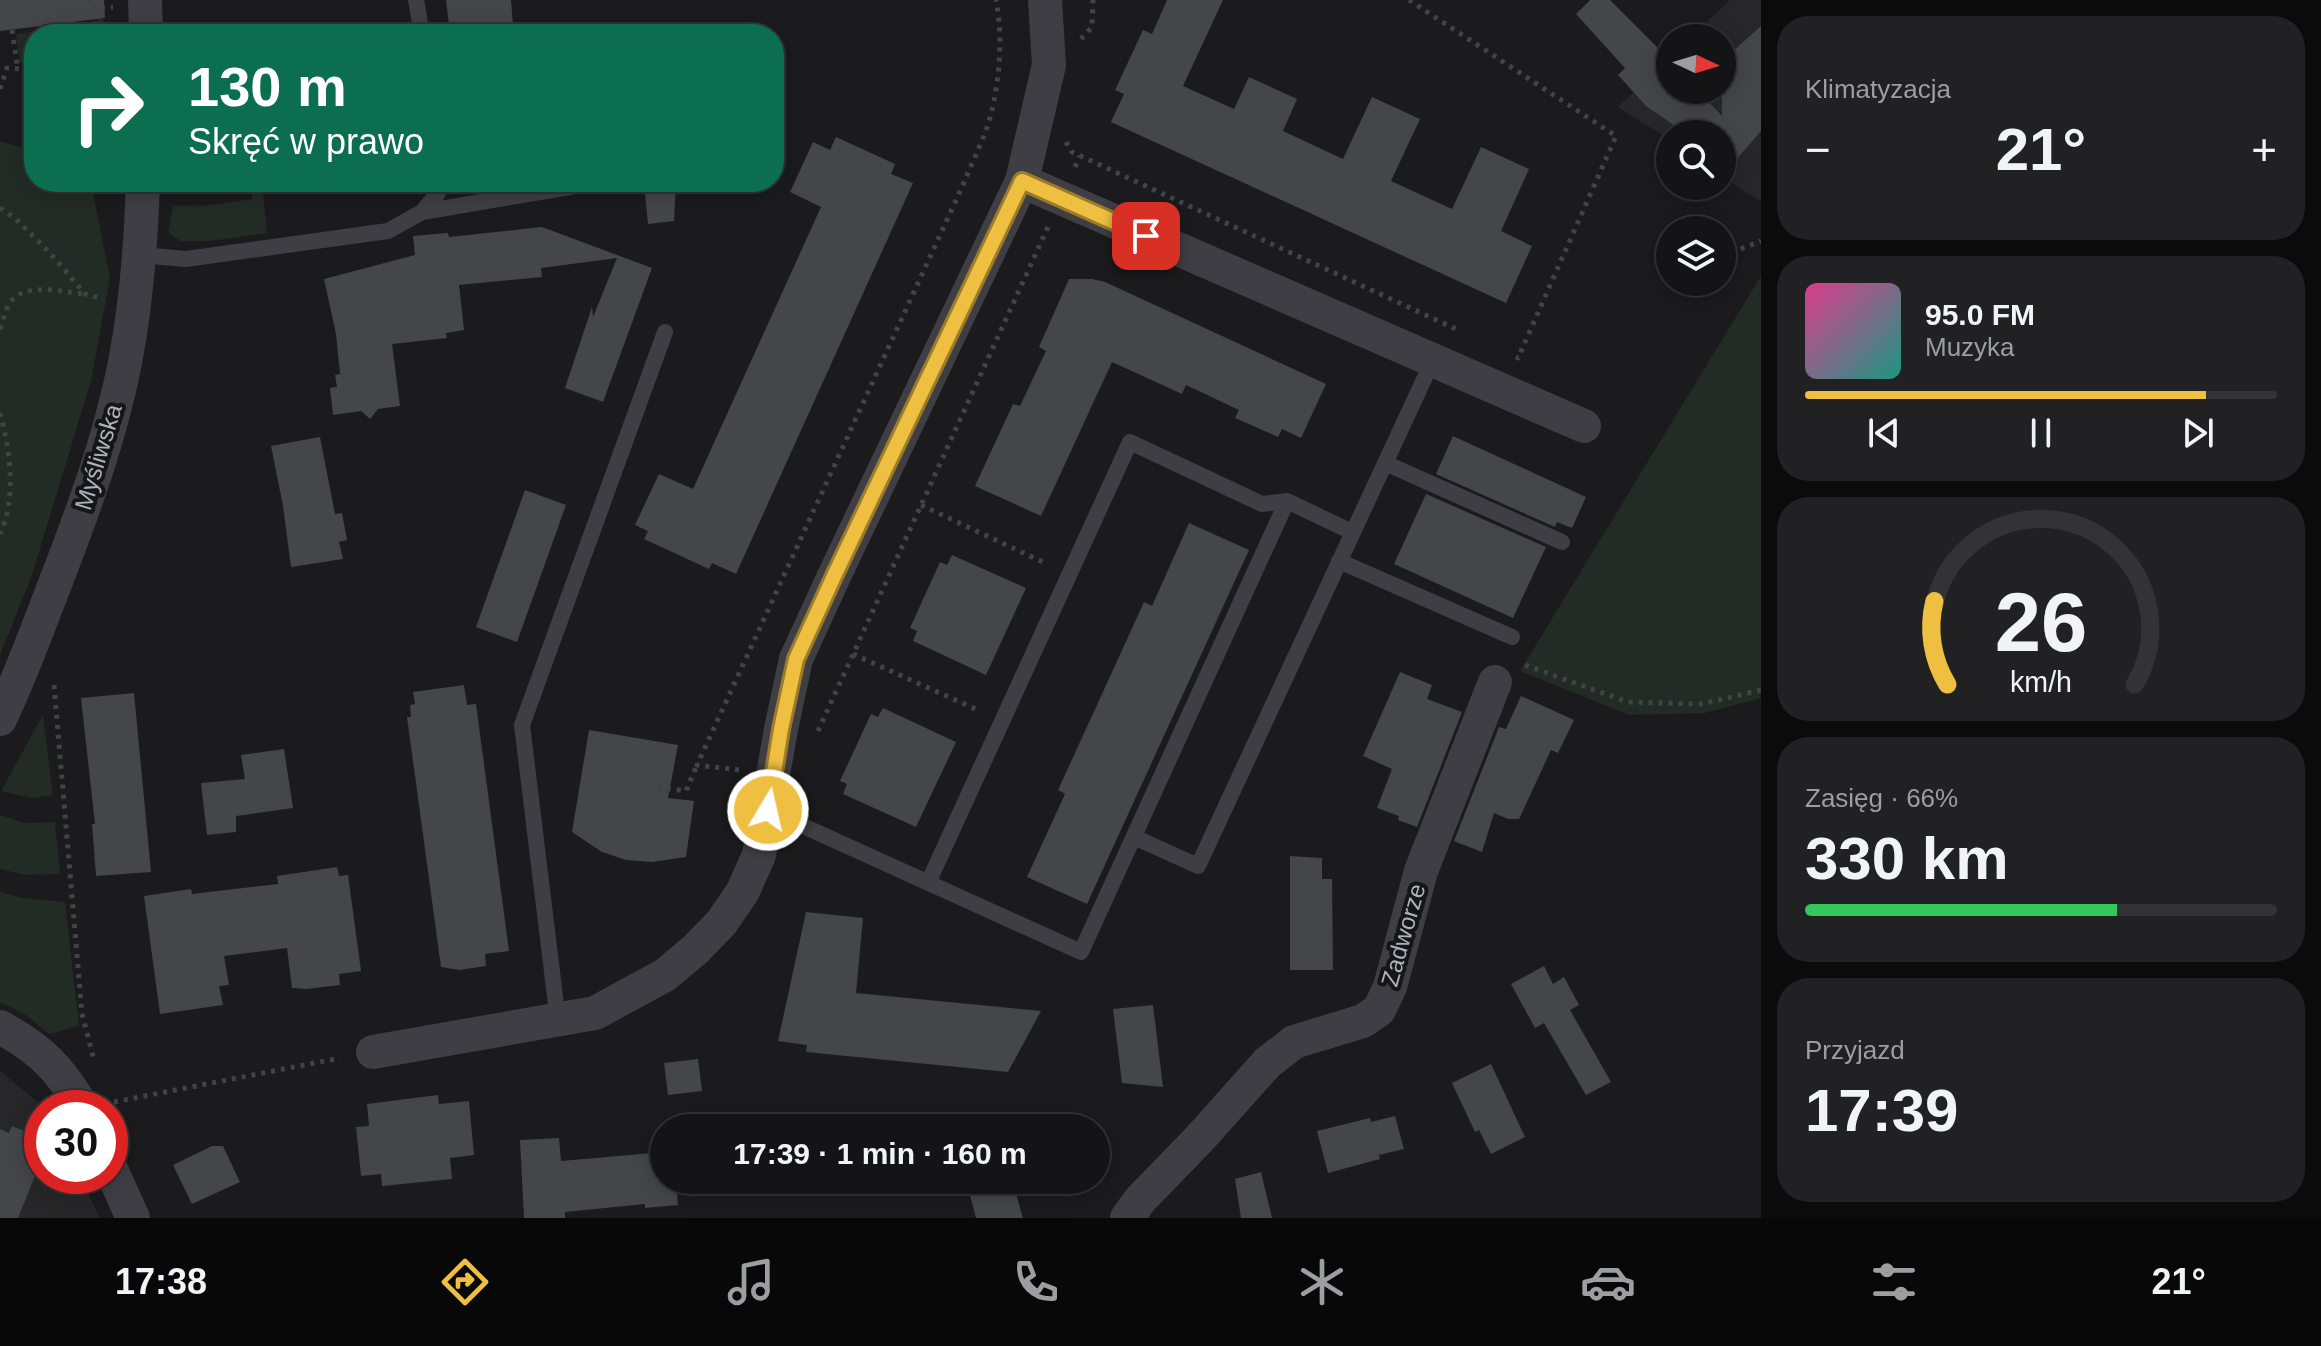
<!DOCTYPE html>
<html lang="pl">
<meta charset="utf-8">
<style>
body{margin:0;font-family:Arial,sans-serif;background:#212123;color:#f1f3f6;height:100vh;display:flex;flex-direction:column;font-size:30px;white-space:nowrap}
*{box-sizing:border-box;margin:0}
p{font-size:26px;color:#9d9ea1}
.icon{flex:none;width:44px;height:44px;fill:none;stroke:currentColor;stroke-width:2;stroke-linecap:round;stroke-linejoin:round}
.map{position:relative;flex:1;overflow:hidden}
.side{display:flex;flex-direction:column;gap:16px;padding:16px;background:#0b0b0c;width:560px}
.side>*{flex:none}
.top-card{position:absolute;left:24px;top:24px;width:760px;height:168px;border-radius:32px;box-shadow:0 4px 20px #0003,0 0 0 2px #333335;background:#0b6e4f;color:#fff;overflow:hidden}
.needle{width:52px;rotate:94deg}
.buttons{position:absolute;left:1656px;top:24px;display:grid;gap:16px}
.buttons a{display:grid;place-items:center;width:80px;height:80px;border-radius:50%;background:#141416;box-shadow:0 4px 20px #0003,0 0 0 2px #333335;font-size:40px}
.speed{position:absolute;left:24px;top:1090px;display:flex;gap:16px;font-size:40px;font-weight:700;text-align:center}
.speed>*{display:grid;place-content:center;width:104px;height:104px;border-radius:50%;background:#141416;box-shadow:0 4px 20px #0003,0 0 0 2px #333335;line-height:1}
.speed .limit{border:12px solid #d22;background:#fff;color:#111}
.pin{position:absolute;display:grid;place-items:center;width:68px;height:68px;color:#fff;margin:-34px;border-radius:16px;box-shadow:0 4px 12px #0006}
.me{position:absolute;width:88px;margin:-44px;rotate:9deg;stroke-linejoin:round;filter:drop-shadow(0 0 6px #0008)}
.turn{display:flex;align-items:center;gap:28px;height:168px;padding:0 32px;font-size:36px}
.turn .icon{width:104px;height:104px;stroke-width:2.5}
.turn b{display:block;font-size:56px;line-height:68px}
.big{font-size:60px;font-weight:600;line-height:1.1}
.side .tile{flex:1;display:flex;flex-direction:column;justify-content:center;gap:12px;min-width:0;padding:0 28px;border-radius:32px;background:#212123}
.side .dial{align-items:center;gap:0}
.dial svg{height:208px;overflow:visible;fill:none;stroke:#333335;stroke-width:7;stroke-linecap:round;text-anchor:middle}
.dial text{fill:#f1f3f6;stroke:none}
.song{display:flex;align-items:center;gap:24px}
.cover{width:96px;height:96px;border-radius:12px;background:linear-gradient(135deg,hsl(330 70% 55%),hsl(170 70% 35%))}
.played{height:8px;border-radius:4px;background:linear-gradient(90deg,#eebf41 85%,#333335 85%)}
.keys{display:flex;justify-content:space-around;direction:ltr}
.heat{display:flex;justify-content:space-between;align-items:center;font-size:44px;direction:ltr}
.charge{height:12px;border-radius:6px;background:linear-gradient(90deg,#34c759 66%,#333335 0)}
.trip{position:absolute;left:650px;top:1114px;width:460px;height:80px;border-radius:40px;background:#141416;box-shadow:0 4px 20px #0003,0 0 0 2px #333335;font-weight:600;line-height:80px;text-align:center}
.tab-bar{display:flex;height:128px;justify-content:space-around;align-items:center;background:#080809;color:#9d9ea1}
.tab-bar .icon{width:56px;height:56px}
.tab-bar .selected{color:#eebf41}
.tab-bar b{font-size:36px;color:#f1f3f6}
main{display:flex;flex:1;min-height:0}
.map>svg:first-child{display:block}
.built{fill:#27272a}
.green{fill:#222b24}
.building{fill:#45464a}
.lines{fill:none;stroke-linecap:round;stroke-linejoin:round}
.path{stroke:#424349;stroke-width:5;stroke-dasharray:4 6;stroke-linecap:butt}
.lane{stroke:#3e3e44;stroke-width:16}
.street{stroke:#3e3e44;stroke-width:34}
.route-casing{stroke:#9b7c2a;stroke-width:20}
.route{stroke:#eebf41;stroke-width:14}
.labels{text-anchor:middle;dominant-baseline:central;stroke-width:8;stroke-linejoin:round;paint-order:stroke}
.street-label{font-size:24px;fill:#aeb1bc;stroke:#161618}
</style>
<main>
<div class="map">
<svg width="1761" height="1218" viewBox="0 0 1761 1218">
<rect width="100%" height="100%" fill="#1b1b1d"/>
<path class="built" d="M1730,0H1761V202L1722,176V134H1670V140L1618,107L1670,57V90H1722V38H1690Z
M0,1071L45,1108H42V1176H80L100,1218H0Z"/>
<path class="green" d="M103,18L105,34H34V63L20,62L16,34L82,25Z
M0,141L34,151V182H91L110,278L91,381L32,575L0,655Z
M251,182H262L267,233L210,241H180L168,232L173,205L203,206L252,199Z
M1761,276V698L1705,713L1629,715L1520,671Z
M43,715L53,795L32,798L1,791Z
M0,815L25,823L55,822L60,874L25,875L0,869Z
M0,892L22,898L65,902L79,1026L49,1034L26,1015L0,1002Z"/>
<path class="building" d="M0,0H104L105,18L0,31Z
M446,0H511L513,25L502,26V34H450Z
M1167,0H1223L1183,86L1234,109L1249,77L1297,99L1283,131L1343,159L1372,97L1420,119L1391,181L1452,209L1481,147L1529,169L1501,231L1532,246L1506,303L1111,122L1124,94L1115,90L1143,30L1152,34Z
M1590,0H1610L1670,60V90H1698L1722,116V61L1761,26V131L1722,176V134H1687L1646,106L1618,75L1625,68L1576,14Z
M836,137L895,164L891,174L913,183L736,574L712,563L709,569L644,539L648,531L635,525L659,474L693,489L821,207L790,192L813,142L830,150Z
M644,182H676L674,221L648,224Z
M542,227L652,268L603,402L565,388L592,307L593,317L617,258L541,268L542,277L459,285L464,330L446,333L447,338L392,344L400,406L378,409L370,419L361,411L333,415L330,388L337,387L335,375L340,374L336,334L324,279L415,255L413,236L448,233L449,237Z
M1069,279H1092L1105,282L1326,384L1301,438L1282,429L1278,437L1235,418L1239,410L1186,385L1182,394L1112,362L1041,516L975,486L1013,404L1020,406L1046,351L1039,347Z
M1453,436L1586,497L1572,528L1557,522L1555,527L1436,474Z
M320,437L335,514L342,513L347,540L339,542L343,559L291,567L283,506L271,446Z
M525,490L566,505L517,642L476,627Z
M1426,494L1546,547L1513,618L1394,564Z
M1189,523L1249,550L1087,904L1027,877L1065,794L1058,790L1097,705L1144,602L1152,606Z
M952,555L1026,588L986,675L913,641L917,631L910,628L940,562L947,565Z
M1400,672L1432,685L1427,699L1462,712L1417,827L1398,820L1399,816L1377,808L1392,769L1363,756Z
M464,685L467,705L476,704L509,951L485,954L486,966L459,970L441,967L407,717H411L410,705L415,704L413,692Z
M134,693L151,872L96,876L92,824H95L81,698Z
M1521,696L1574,720L1558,753L1551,750L1519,819H1508L1494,813L1482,852L1454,841L1499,727L1506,729Z
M883,708L956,742L916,827L843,794L847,784L840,781L871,714L878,717Z
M589,730L678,745L668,798L694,801L686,857L652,862L626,860L602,852L572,832Z
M284,749L293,808L236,816V832L207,835L201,783L245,779L241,755Z
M1290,856L1322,858V879H1332L1333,970H1290Z
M337,867L339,876L348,875L361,971L339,974L340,985L306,989L292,988L287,948L224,956L229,985L219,986L223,1005L160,1014L144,896L191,889L192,894L278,884L277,876Z
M806,912L863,918L856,993L1041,1011L1008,1072L806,1052L807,1045L778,1041Z
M1544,966L1553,984L1564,977L1579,1005L1570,1010L1611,1082L1586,1095L1544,1023L1535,1028L1511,984Z
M1153,1005L1163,1087L1122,1083L1113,1009Z
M698,1059L702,1091L668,1095L664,1063Z
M1491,1064L1525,1137L1491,1154L1479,1130L1475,1132L1452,1083Z
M438,1095L439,1104L469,1101L474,1155L450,1158L452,1179L382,1186L381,1174L361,1176L356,1127L369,1126L367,1104Z
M1395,1116L1404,1149L1379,1155L1380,1159L1328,1173L1317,1131L1370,1118L1371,1122Z
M12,1126L42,1138V1158L18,1218H0V1129L9,1133Z
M559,1138L561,1161L664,1152V1180H676L678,1205L645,1208V1204L565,1212V1218H524L520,1140Z
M212,1146H223L240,1182L192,1204L173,1165Z
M1261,1172L1272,1218H1241L1235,1179Z
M966,1180H1012L1023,1218H976Z"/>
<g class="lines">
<path class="path" d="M89,0L90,9L113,7
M1409,0L1616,136L1518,358L1516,357
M12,30L18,69
M1081,39L1092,27L1093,0
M0,89L7,68L34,70
M1066,142L1072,152L1456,329
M1075,167L1080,156
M0,208L15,218L51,254L85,294L103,299
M1722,256L1761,241
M0,329C3,321 5,312 9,304C24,281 61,292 84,294
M0,413C10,450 17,498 0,534
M921,505L1047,564
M853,654L980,711
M1525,665L1628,702L1701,704L1761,690
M54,685L82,1014L94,1060
M818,731L1048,227
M739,770L697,765L963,185C972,162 985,138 991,114C1000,79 1003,34 996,0
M657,787L686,791L697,765
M114,1102L340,1058"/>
<path class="lane" d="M416,0L422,34
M422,212L570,187
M140,255L186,259L388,231L422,212L438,193L440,182
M1385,463L1562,542
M1339,561L1512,637
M768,810L1081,952L1287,501
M1134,837L1198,866L1433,360
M928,883L1130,442L1262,504L1287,501L1352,532
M558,1021L522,725L665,332"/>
<path class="street" d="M145,0L146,34
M1022,181L1584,426
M0,719C20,677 36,633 53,589C82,514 111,437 126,357C137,299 141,241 143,182
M0,1027C41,1049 60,1069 83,1108
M373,1052L595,1013L665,975L696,949L722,922L743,891L759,855L781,729L796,659L835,574L1022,181L1049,65L1045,0
M110,1167L133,1218
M1127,1218L1140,1200L1201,1137L1267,1063L1294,1042L1363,1021L1379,1010L1390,987L1421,871L1495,682"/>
</g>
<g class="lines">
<defs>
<path id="route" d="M768,810L781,729L796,659L835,574L1022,181L1146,236"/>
</defs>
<use href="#route" class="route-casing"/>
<use href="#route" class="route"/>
</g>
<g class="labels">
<g class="street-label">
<text transform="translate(98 457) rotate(-73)">Myśliwska</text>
<text transform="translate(1403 935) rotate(-74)">Zadworze</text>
</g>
</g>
</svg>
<div class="buttons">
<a><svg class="needle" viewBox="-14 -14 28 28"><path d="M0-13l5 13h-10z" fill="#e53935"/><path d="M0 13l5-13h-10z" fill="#9d9ea1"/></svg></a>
<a><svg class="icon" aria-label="search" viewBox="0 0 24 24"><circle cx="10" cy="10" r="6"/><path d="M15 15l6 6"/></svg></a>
<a><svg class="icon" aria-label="layers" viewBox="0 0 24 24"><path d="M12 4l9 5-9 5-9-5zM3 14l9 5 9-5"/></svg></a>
</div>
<div class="speed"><div class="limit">30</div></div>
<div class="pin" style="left:1146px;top:236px;background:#d93025"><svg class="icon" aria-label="arrive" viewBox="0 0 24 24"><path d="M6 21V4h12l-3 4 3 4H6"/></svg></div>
<svg class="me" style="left:768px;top:810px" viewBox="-20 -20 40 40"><circle r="17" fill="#eebf41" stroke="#fff" stroke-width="3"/><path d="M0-11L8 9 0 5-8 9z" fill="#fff"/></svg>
<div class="trip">17:39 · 1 min · 160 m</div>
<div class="top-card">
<div class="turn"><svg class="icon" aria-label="right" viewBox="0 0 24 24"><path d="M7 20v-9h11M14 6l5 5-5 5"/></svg><div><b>130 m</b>Skręć w prawo</div></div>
</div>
</div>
<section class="side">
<div class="tile"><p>Klimatyzacja</p>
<div class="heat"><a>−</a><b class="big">21°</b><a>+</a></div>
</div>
<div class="tile">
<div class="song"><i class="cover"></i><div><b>95.0 FM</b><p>Muzyka</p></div></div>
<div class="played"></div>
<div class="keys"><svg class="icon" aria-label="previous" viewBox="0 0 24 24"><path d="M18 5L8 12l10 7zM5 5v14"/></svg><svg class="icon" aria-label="pause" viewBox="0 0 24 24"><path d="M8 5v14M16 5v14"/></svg><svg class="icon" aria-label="next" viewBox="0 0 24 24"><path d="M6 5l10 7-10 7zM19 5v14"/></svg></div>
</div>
<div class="tile dial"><svg viewBox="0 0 100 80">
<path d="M14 69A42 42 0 1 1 86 69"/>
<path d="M14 69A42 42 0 0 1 9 37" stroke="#eebf41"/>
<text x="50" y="56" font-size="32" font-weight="700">26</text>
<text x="50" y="72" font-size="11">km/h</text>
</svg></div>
<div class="tile"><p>Zasięg · 66%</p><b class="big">330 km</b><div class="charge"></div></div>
<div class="tile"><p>Przyjazd</p><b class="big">17:39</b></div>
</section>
</main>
<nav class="tab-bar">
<b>17:38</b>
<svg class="icon selected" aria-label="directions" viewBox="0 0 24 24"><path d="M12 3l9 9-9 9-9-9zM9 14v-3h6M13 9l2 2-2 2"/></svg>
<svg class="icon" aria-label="music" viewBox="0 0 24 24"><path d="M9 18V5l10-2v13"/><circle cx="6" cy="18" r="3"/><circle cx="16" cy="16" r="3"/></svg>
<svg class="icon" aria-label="phone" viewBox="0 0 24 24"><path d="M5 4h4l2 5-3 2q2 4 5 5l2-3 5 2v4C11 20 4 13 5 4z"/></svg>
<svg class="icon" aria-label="climate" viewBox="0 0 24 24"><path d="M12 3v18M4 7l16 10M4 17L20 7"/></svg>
<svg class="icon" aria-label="car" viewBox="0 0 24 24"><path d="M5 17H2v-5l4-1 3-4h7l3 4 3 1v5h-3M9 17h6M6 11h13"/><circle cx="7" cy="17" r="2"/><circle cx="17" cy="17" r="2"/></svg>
<svg class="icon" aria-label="filters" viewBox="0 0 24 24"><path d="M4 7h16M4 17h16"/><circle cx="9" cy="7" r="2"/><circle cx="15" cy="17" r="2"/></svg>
<b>21°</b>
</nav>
